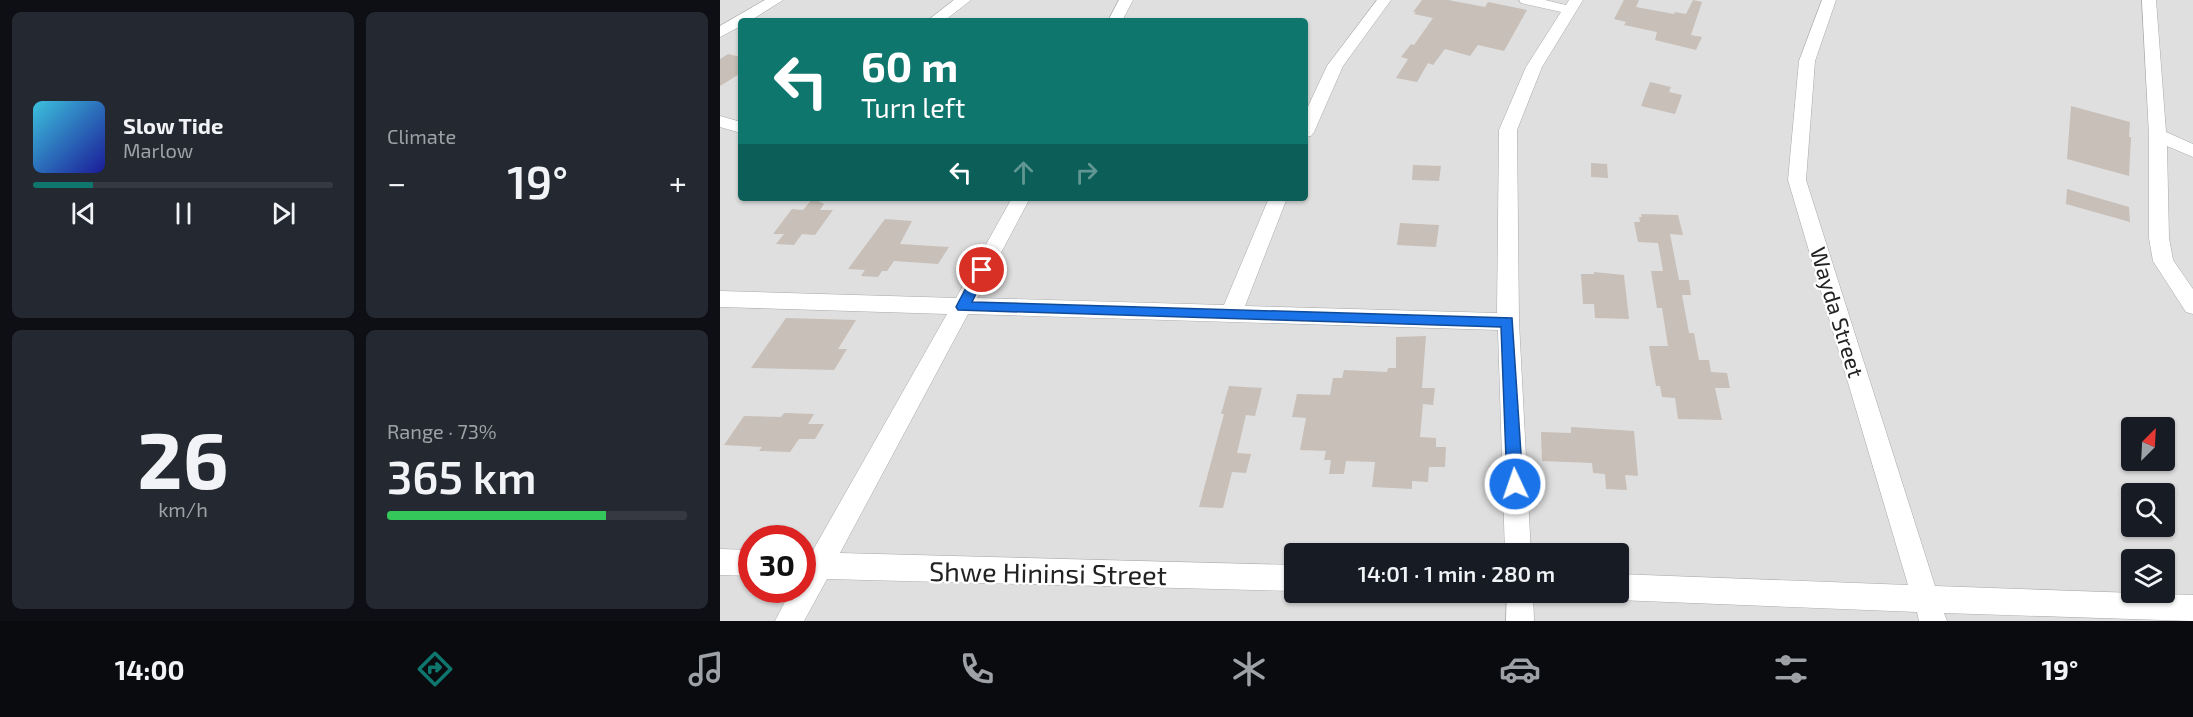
<!DOCTYPE html>
<meta charset="utf-8">
<style>
body{margin:0;font-family:"Exo 2",sans-serif;background:#242831;color:#f1f3f6;height:100vh;display:flex;flex-direction:column;font-size:22px;white-space:nowrap}
*{box-sizing:border-box;margin:0}
p{font-size:20px;color:#9ea1a6}
.icon{flex:none;width:33px;height:33px;fill:none;stroke:currentColor;stroke-width:2;stroke-linecap:round;stroke-linejoin:round}
.map{position:relative;flex:1;overflow:hidden}
.sheet{display:flex;flex-direction:column;gap:12px;padding:12px;background:#0d0f14;width:720px}
.sheet>*{flex:none}
.banner{position:absolute;left:18px;top:18px;width:570px;height:183px;border-radius:6px;box-shadow:0 2px 4px #0004;background:#0f766e;color:#fff;overflow:hidden}
.needle{width:39px;rotate:24deg}
.fabs{position:absolute;left:1401px;top:417px;display:grid;gap:12px}
.fabs a{display:grid;place-items:center;width:54px;height:54px;border-radius:6px;background:#171b24;box-shadow:0 2px 4px #0004;font-size:30px}
.speed{position:absolute;left:18px;top:525px;display:flex;gap:12px;font-size:30px;font-weight:700;text-align:center}
.speed>*{display:grid;place-content:center;width:78px;height:78px;border-radius:50%;background:#171b24;box-shadow:0 2px 4px #0004;line-height:1}
.speed .limit{border:9px solid #d22;background:#fff;color:#111}
.pin{position:absolute;display:grid;place-items:center;width:51px;height:51px;color:#fff;margin:-26px;border:3px solid #fff;border-radius:50%;box-shadow:0 2px 6px #0007}
.me{position:absolute;width:66px;margin:-33px;rotate:357deg;stroke-linejoin:round;filter:drop-shadow(0 0 4px #0008)}
.turn{display:flex;align-items:center;gap:21px;height:126px;padding:0 24px;font-size:27px}
.turn .icon{width:78px;height:78px;stroke-width:2.5}
.turn b{display:block;font-size:42px;line-height:51px}
.lanes{display:flex;align-items:center;height:57px;padding:0 24px;background:#0003;justify-content:center;gap:30px;direction:ltr}
.lanes .off{opacity:.35}
.big{font-size:45px;font-weight:600;line-height:1.1}
.sheet .card{flex:1;display:flex;flex-direction:column;justify-content:center;gap:9px;min-width:0;padding:0 21px;border-radius:9px;background:#242831}
.sheet .dial{align-items:center;gap:0}
.dial b{font-size:78px;line-height:1}
.song{display:flex;align-items:center;gap:18px}
.cover{width:72px;height:72px;border-radius:9px;background:linear-gradient(135deg,hsl(190 70% 55%),hsl(240 70% 35%))}
.played{height:6px;border-radius:3px;background:linear-gradient(90deg,#0f766e 20%,#363941 20%)}
.keys{display:flex;justify-content:space-around;direction:ltr}
.heat{display:flex;justify-content:space-between;align-items:center;font-size:33px;direction:ltr}
.charge{height:9px;border-radius:4px;background:linear-gradient(90deg,#34c759 73%,#363941 0)}
.sheet .tiles{flex:1;display:grid;gap:12px;grid-template-columns:repeat(2,1fr)}
.trip{position:absolute;left:564px;top:543px;width:345px;height:60px;border-radius:6px;background:#171b24;box-shadow:0 2px 4px #0004;font-weight:600;line-height:60px;text-align:center}
.dock{display:flex;height:96px;justify-content:space-around;align-items:center;background:#090b0e;color:#9ea1a6}
.dock .icon{width:42px;height:42px}
.dock .current{color:#0f766e}
.dock b{font-size:27px;color:#f1f3f6}
main{display:flex;flex:1;min-height:0}
.map>svg:first-child{display:block}
.residential{fill:#e0dfdf;fill-rule:evenodd}
.building{fill:#c7bfb8}
.lines{fill:none;stroke-linecap:round;stroke-linejoin:round}
.minor-casing{stroke:#a9a9a9;stroke-width:1}
.minor{fill:#fff;fill-rule:evenodd}
.route{fill:#1a73e8;stroke:#114b97;stroke-width:1.5}
.labels{text-anchor:middle;dominant-baseline:central;stroke-width:4.5;stroke-linejoin:round;paint-order:stroke}
.street-label{font-size:22px;fill:#222;stroke:#fff}
.near-street-label{font-size:27px;fill:#222;stroke:#fff}
</style>
<main>
<section class="sheet">
<div class="tiles">
<div class="card">
<div class="song"><i class="cover"></i><div><b>Slow Tide</b><p>Marlow</p></div></div>
<div class="played"></div>
<div class="keys"><svg class="icon" aria-label="previous" viewBox="0 0 24 24"><path d="M18 5L8 12l10 7zM5 5v14"/></svg><svg class="icon" aria-label="pause" viewBox="0 0 24 24"><path d="M8 5v14M16 5v14"/></svg><svg class="icon" aria-label="next" viewBox="0 0 24 24"><path d="M6 5l10 7-10 7zM19 5v14"/></svg></div>
</div>
<div class="card"><p>Climate</p>
<div class="heat"><a>−</a><b class="big">19°</b><a>+</a></div>
</div>
<div class="card dial"><b>26</b><p>km/h</p></div>
<div class="card"><p>Range · 73%</p><b class="big">365 km</b><div class="charge"></div></div>
</div>
</section>
<div class="map">
<svg width="1473" height="621" viewBox="0 0 1473 621">
<rect width="100%" height="100%" fill="#f2efe9"/>
<path class="residential" d="M0,0H1473V621H0ZM21,21H585V198H21ZM1412,428H1444V460H1412ZM1412,494H1444V526H1412ZM32,538H82V590H32ZM574,554H898V592H574ZM1412,560H1444V592H1412Z"/>
<path class="building" d="M702,0H728L765,7L768,2L807,10L784,51L758,45L750,56L725,49L713,65L708,63L697,82L676,78L688,59L681,57L691,44L694,45L713,18L694,14L696,12H693Z
M904,0H919L916,7L954,14L955,12L966,14L973,0L982,2L971,35L982,37L976,50L935,40L937,32L904,25L906,22L894,19Z
M8,54L21,57V73L0,86V59Z
M930,82L951,87L949,92L962,95L955,114L921,106Z
M1351,106L1410,122L1409,137H1411L1409,176L1347,159Z
M871,163L887,164L888,178L871,177Z
M693,165L721,166L719,181L692,180Z
M1347,189L1409,207L1410,222L1346,204Z
M93,198L104,204L100,210H113L95,235L82,234L74,245L56,244L64,234H53L72,209L83,210Z
M921,214L958,215L963,235L950,234L959,280H969L971,295H962L969,333H974L979,360H989L991,372L1007,373L1010,388H995L1002,420L958,419L955,398L942,397L940,386H936L929,346H948L942,308H937L931,271H943L938,243L918,242L914,222H920L919,217H922Z
M165,219L192,221L180,244L229,247L218,264L174,261L167,271H162L158,277L141,276L145,270L128,269Z
M680,223L719,225L716,247L677,245Z
M874,272L904,275L909,319L875,318L874,304H863L861,274H874Z
M66,318L136,320L118,349H127L114,370L31,368Z
M706,336L702,388H715L713,405L703,404L700,437L716,438V447H726L725,467H709L708,482L692,481V489L652,487L655,462L626,461L624,474H609L611,460H604L606,451L580,450L586,418L572,417L577,394L610,395L613,378H622L624,370L667,372L668,368H676V337Z
M509,386L542,388L535,416L526,415L517,453L531,454L526,473L512,472L503,508L479,507L504,414H501Z
M64,413L94,414L88,424H104L95,439H79L70,452L39,451L42,447L4,445L24,416L61,417Z
M851,427L914,431L918,476L905,475L907,490L886,489L885,474L873,473L872,463L822,461L821,432L851,433Z"/>
<g class="lines">
<defs>
<path id="minor" d="M45,0H63L30,21H21V26L0,37V26Z
M234,0H251L224,21H207Z
M399,0H413L402,21H388Z
M657,0H671L623,66L594,132L591,136L585,137V113L607,66Z
M799,0H825L846,5L849,0H863L822,67L797,130L799,322L811,554H785L778,330L248,314L120,553L574,565V591L107,579L84,621H55L71,590H82V552H92L227,314L0,307V291L236,298L292,198H310L257,298L504,305L549,198H567L525,306L777,313L779,130L806,67L841,12L801,3Z
M1102,0H1116L1095,61L1086,180L1215,586L1473,595V621L1224,613L1227,621H1199L1197,612L898,600L889,596L887,592H898V574L1188,585L1068,180L1079,61Z
M1422,0H1436L1446,132L1473,144V157L1447,146L1449,238L1453,260L1473,289V314L1466,312L1433,261L1429,238V135Z
M0,116L21,122V133L0,127Z
M0,549L32,550V576L0,575Z
M787,592H813L814,621H786Z"/>
</defs>
<use href="#minor" class="minor-casing"/>
<use href="#minor" class="minor"/>
</g>
<path class="route" d="M262,266L268,270L252,302L792,318L803,484L801,489L795,491L789,489L787,484L781,327L238,310L236,307L238,303L257,267Z"/>
<g class="labels">
<g class="street-label">
<text transform="translate(1118 312) rotate(73)">Wayda Street</text>
</g>
<g class="near-street-label">
<text transform="translate(328 572) rotate(1)">Shwe Hininsi Street</text>
</g>
</g>
</svg>
<div class="fabs">
<a><svg class="needle" viewBox="-14 -14 28 28"><path d="M0-13l5 13h-10z" fill="#e53935"/><path d="M0 13l5-13h-10z" fill="#9ea1a6"/></svg></a>
<a><svg class="icon" aria-label="search" viewBox="0 0 24 24"><circle cx="10" cy="10" r="6"/><path d="M15 15l6 6"/></svg></a>
<a><svg class="icon" aria-label="layers" viewBox="0 0 24 24"><path d="M12 4l9 5-9 5-9-5zM3 14l9 5 9-5"/></svg></a>
</div>
<div class="speed"><div class="limit">30</div></div>
<div class="pin" style="left:262px;top:270px;background:#d93025"><svg class="icon" aria-label="arrive" viewBox="0 0 24 24"><path d="M6 21V4h12l-3 4 3 4H6"/></svg></div>
<svg class="me" style="left:795px;top:484px" viewBox="-20 -20 40 40"><circle r="17" fill="#1a73e8" stroke="#fff" stroke-width="3"/><path d="M0-11L8 9 0 5-8 9z" fill="#fff"/></svg>
<div class="trip">14:01 · 1 min · 280 m</div>
<div class="banner">
<div class="turn"><svg class="icon" aria-label="left" viewBox="0 0 24 24"><path d="M17 20v-9H6M10 6l-5 5 5 5"/></svg><div><b>60 m</b>Turn left</div></div>
<div class="lanes"><svg class="icon" aria-label="left" viewBox="0 0 24 24"><path d="M17 20v-9H6M10 6l-5 5 5 5"/></svg><svg class="icon off" aria-label="ahead" viewBox="0 0 24 24"><path d="M12 20V5M6 11l6-6 6 6"/></svg><svg class="icon off" aria-label="right" viewBox="0 0 24 24"><path d="M7 20v-9h11M14 6l5 5-5 5"/></svg></div>
</div>
</div>
</main>
<nav class="dock">
<b>14:00</b>
<svg class="icon current" aria-label="directions" viewBox="0 0 24 24"><path d="M12 3l9 9-9 9-9-9zM9 14v-3h6M13 9l2 2-2 2"/></svg>
<svg class="icon" aria-label="music" viewBox="0 0 24 24"><path d="M9 18V5l10-2v13"/><circle cx="6" cy="18" r="3"/><circle cx="16" cy="16" r="3"/></svg>
<svg class="icon" aria-label="phone" viewBox="0 0 24 24"><path d="M5 4h4l2 5-3 2q2 4 5 5l2-3 5 2v4C11 20 4 13 5 4z"/></svg>
<svg class="icon" aria-label="climate" viewBox="0 0 24 24"><path d="M12 3v18M4 7l16 10M4 17L20 7"/></svg>
<svg class="icon" aria-label="car" viewBox="0 0 24 24"><path d="M5 17H2v-5l4-1 3-4h7l3 4 3 1v5h-3M9 17h6M6 11h13"/><circle cx="7" cy="17" r="2"/><circle cx="17" cy="17" r="2"/></svg>
<svg class="icon" aria-label="filters" viewBox="0 0 24 24"><path d="M4 7h16M4 17h16"/><circle cx="9" cy="7" r="2"/><circle cx="15" cy="17" r="2"/></svg>
<b>19°</b>
</nav>
